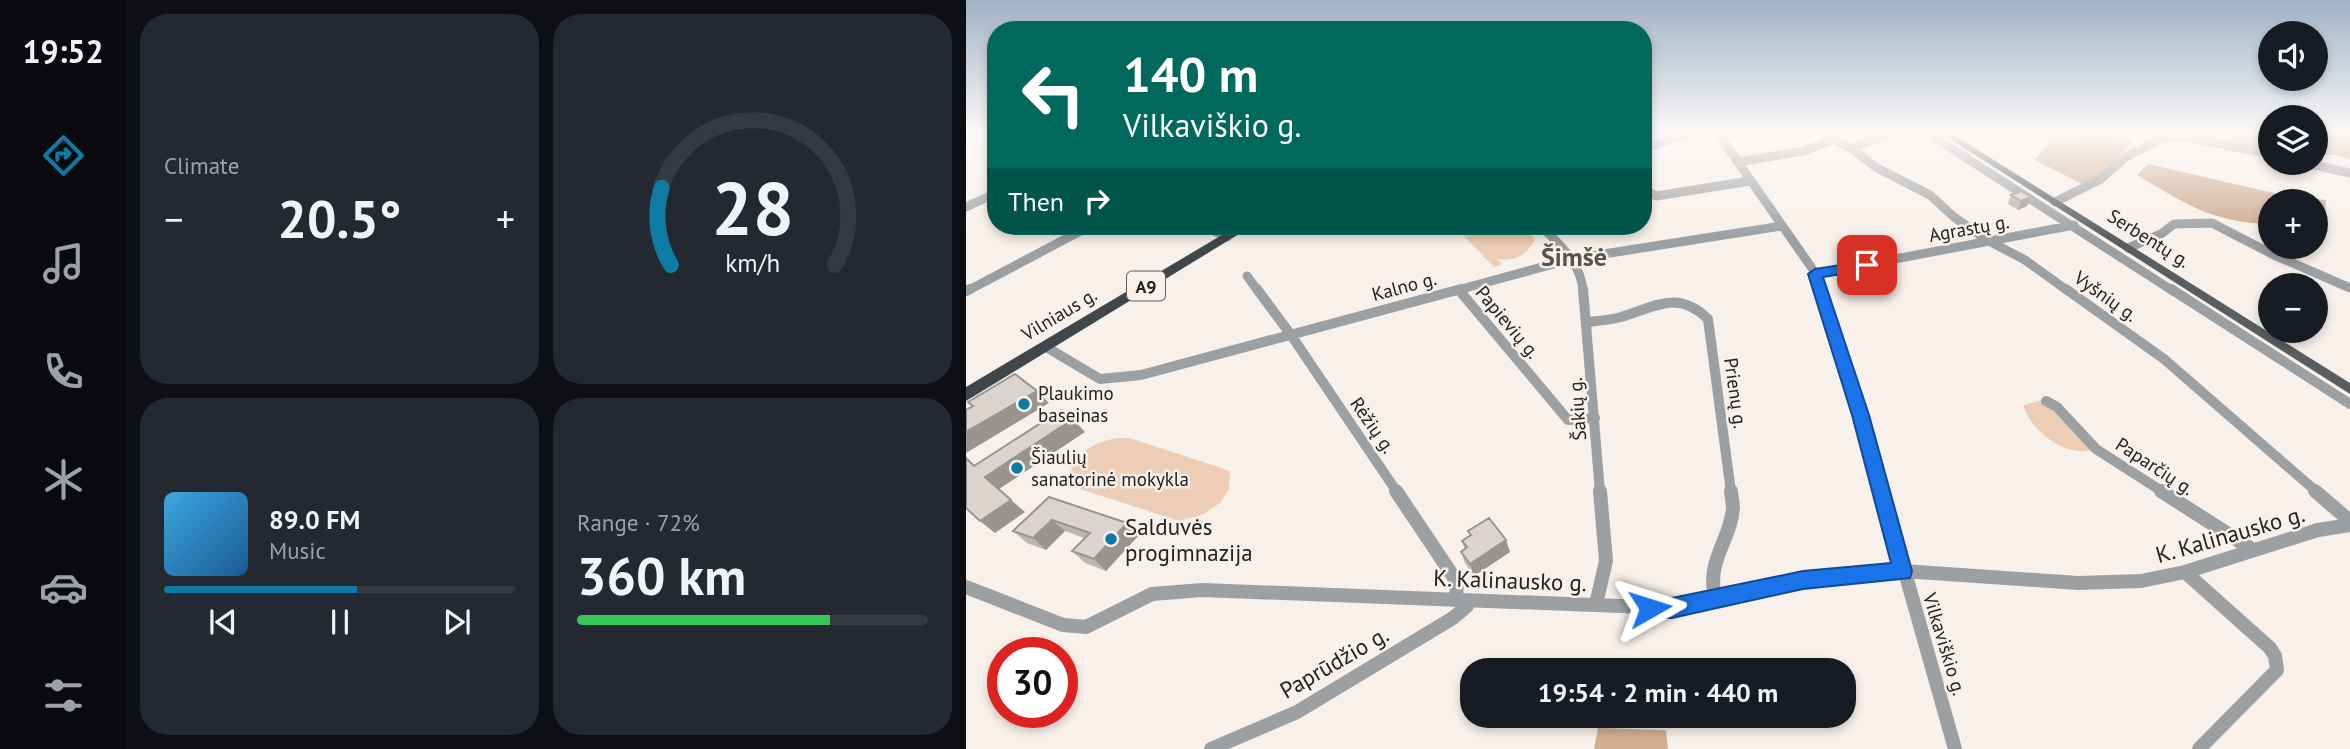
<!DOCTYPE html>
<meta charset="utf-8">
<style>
body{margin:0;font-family:"PT Sans",sans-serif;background:#242831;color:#f1f3f6;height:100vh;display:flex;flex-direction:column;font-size:26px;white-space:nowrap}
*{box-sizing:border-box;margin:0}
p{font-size:23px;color:#9ea1a6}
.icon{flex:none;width:38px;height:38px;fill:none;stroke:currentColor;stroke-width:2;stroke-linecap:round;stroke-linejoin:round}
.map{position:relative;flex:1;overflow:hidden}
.side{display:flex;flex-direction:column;gap:14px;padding:14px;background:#0d0f14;width:840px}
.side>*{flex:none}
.banner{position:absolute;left:21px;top:21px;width:665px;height:214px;border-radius:28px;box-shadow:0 4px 10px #0003;background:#00695c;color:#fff;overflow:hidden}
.tools{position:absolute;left:1292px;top:21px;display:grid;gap:14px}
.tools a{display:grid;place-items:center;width:70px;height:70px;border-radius:50%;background:#171b24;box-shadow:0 4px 10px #0003;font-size:35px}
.speed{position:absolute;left:21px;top:637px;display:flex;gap:14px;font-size:35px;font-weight:700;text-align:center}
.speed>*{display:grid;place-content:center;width:91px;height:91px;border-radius:50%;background:#171b24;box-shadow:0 4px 10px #0003;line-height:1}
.speed .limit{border:10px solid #d22;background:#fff;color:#111}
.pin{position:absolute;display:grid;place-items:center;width:60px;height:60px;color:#fff;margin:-30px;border-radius:14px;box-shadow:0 4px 10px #0006}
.me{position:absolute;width:77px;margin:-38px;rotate:84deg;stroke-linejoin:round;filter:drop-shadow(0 0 5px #0008)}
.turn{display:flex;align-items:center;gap:24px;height:147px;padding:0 21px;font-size:32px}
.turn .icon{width:91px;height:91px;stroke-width:2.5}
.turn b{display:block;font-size:49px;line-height:60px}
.then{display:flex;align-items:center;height:66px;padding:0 21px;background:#0003;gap:14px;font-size:26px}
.big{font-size:52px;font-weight:700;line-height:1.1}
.side .tile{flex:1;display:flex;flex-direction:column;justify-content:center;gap:10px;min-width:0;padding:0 24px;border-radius:28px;background:#242831}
.side .dial{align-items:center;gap:0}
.dial svg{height:182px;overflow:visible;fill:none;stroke:#363941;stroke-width:7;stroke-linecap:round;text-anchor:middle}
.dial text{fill:#f1f3f6;stroke:none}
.song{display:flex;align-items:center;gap:21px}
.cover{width:84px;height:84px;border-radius:10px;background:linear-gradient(135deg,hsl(200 70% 55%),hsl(210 70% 35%))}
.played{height:7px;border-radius:4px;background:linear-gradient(90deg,#0e7ba4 55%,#363941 55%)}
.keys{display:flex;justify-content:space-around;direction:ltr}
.heat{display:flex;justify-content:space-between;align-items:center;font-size:38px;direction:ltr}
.charge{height:10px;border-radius:5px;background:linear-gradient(90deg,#34c759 72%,#363941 0)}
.side .tiles{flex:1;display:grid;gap:14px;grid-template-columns:repeat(2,1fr)}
.trip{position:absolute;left:494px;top:658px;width:396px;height:70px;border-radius:28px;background:#171b24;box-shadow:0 4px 10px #0003;font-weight:700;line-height:70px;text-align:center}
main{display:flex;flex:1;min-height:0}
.tab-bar{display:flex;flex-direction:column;width:126px;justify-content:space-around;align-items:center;background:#090b0e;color:#9ea1a6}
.tab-bar .icon{width:49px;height:49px}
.tab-bar .active{color:#0e7ba4}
.tab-bar b{font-size:32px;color:#f1f3f6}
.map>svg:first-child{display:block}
.green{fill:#edcdb5}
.forest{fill:#cda98e}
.water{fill:#d3ae93}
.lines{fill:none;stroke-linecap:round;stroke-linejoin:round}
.stream{stroke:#d3ae93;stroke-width:2}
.minor-far2{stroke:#9da0a3;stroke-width:9}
.minor-far1{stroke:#9da0a3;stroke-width:10}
.minor{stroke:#9da0a3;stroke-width:14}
.major{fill:#585e62;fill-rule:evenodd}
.highway{fill:#40474b;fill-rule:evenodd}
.wall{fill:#bcb5b1}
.shaded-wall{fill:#999490}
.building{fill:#dbd3ce;stroke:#999490;stroke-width:2}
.route{fill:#1a73e8;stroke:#114b97;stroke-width:2}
.poi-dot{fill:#0e7ba4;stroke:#f8f0ea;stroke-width:2.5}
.labels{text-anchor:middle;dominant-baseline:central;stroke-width:5;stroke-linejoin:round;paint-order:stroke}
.shield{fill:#f8f0ea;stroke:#635f5c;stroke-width:2}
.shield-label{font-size:18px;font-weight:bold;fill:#23211f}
.street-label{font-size:19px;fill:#23211f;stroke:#f8f0ea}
.poi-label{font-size:19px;fill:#23211f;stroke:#f8f0ea;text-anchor:start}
.near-poi-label{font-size:23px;fill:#23211f;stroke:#f8f0ea;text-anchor:start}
.near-street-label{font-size:23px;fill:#23211f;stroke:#f8f0ea}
.district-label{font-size:26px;font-weight:bold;fill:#58524d;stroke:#f8f0ea}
</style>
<main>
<nav class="tab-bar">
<b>19:52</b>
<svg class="icon active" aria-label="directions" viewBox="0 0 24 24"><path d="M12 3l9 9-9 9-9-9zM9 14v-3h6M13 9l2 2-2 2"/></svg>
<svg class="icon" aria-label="music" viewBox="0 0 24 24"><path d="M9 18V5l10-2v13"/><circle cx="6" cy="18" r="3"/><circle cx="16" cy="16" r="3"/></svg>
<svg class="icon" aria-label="phone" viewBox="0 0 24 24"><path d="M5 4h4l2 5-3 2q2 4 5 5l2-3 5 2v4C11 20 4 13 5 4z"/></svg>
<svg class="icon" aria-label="climate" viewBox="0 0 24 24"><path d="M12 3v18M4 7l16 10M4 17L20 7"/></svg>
<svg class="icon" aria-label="car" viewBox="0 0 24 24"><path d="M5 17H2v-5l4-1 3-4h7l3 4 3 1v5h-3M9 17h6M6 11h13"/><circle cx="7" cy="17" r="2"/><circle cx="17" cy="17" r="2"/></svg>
<svg class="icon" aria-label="filters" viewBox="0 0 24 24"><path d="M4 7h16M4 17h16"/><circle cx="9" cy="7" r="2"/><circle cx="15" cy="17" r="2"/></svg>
</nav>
<section class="side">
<div class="tiles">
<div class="tile"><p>Climate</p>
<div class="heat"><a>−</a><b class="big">20.5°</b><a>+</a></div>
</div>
<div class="tile dial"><svg viewBox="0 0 100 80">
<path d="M14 69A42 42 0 1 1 86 69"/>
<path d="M14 69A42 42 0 0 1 10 35" stroke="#0e7ba4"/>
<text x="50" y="56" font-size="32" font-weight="700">28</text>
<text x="50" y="72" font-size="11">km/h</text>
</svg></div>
<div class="tile">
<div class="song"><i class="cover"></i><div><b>89.0 FM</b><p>Music</p></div></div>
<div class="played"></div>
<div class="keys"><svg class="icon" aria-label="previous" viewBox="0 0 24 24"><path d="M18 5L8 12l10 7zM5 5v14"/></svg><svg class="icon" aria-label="pause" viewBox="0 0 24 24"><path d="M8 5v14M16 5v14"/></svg><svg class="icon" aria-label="next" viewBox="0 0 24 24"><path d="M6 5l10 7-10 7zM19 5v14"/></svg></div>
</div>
<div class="tile"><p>Range · 72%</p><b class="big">360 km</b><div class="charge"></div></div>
</div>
</section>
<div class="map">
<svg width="1384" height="749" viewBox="0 0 1384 749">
<rect width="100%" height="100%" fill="#f8f0ea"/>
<path class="green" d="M488,226H557L569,239C562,255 548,262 531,259L536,264L528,267Z
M1076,400L1130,449C1102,459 1068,434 1058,408V405Z
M152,438H163L256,468L264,472L263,489L255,502L238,514L213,521L108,487L103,481C106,454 127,442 152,438Z"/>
<path class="forest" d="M1263,132H1304V153L1267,144L1261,135Z
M1349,132H1384V159L1368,155H1349Z
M1128,134L1167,141C1154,158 1136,174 1118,185L1069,160L1085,141Z
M1182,164L1321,196L1360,200L1358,227L1349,226V201H1304V224C1247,223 1218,203 1171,175Z"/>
<path class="water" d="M632,728L700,730L702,749H628Z"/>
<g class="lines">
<path class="stream" d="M1379,132L1384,136"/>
<path class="minor-far2" d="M751,132L850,274L855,291
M854,132L885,148L911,168L964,195L988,217L1021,240L1059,260L1102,291
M960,132L1207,291
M677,148L729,132
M885,148L928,132
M771,162L837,151L869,139
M1340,163L1384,173
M677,188L690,196L784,181
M1089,202L1135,179L1161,156L1197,138H1224L1304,154
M0,207L30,193
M238,226L261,237
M575,226C594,245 615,263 617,291
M1162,248L1195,234L1208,224L1246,223L1308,255L1384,288
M850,274L1108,225
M281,276L292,291
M1,291L124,226
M488,291L606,259L816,226"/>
<path class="minor-far1" d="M291,289L325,335L431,492
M617,289L634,492
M855,289L916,492
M1100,289L1198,359L1351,492
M1205,289L1384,404
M493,290L602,420L629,418
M0,291L4,289
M622,322C633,321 644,320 655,317C689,307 712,289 742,319L765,492
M80,347L134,379L175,375L495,289
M1080,401L1091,407L1130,449L1197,492"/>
<path class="minor" d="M430,491L491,582L490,600
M916,491L989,749
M1195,491L1287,550
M1349,491L1384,521
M1219,572L1304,648L1309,656L1311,670L1233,749
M0,587L97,625L120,627L186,594L236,590L706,608L837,580L937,571L1112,583L1175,581L1219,572L1352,530L1384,525
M749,597C740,561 765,539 767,508C767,502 765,496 765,491
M630,604L640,561L634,491
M245,749L331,712L487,618L501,606L503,600"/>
<path class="major" d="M973,132H983L1384,383V394Z"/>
<path class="highway" d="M271,226H286L0,401V387Z"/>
</g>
<path class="wall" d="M1045,195L1065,197L1061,206L1052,210L1042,204Z
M83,497L161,523L173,535L140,571L119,563L106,551L118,538L99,531L80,550L61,543L47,531Z
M502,531L544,552L508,576L499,563L495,552L499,549L496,541L504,536Z"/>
<path class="shaded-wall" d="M1065,197L1061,206L1052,210L1055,201Z
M71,391L83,403L0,453V432Z
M107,419L119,432L33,489L19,477Z
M45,500L59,512L29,533L14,521Z
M86,520L99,531L80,550L67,538Z
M161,523L173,535L140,571L128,559Z
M540,540L544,552L508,576L504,564Z"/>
<path class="building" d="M1055,191L1065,197L1055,201L1045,195Z
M49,374L71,391L0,432V410L7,406L2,402Z
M95,410L107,419L19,477L45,500L14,521L0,508V458L8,466Z
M83,497L161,523L128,559L106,551L124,533L86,520L67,538L47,531Z
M523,518L540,540L504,564L495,552L501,547L496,541L505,535L502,531Z"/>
<linearGradient id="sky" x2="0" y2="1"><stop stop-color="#9fb2c6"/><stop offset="0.56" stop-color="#fcf8f6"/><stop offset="1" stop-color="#fcf8f6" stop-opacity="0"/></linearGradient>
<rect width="1384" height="237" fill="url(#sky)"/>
<path class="route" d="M901,261L908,265L906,269L857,277L903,415L946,571L944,578L837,589L706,618H684L677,615L674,608L677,601L706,598L837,571L925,563L886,415L842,274L849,269Z"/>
<g class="poi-dot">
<circle cx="58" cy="404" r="7"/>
<circle cx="51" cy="468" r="7"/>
<circle cx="145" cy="539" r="7"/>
</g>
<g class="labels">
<rect class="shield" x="161" y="271.5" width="38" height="29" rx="5"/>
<g class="shield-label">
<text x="180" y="286">A9</text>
</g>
<g class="street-label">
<text transform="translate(1003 228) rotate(-10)">Agrastų g.</text>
<text transform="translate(1183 238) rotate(32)">Serbentų g.</text>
<text transform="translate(438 286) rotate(-15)">Kalno g.</text>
<text transform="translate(1140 296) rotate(35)">Vyšnių g.</text>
<text transform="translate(93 314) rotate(-31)">Vilniaus g.</text>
<text transform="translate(542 322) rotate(50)">Papievių g.</text>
<text transform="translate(770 393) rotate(82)">Prienų g.</text>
<text transform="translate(611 409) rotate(-94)">Šakių g.</text>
<text transform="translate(407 425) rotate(55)">Rėžių g.</text>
<text transform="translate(1189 466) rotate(33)">Paparčių g.</text>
<text transform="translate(979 644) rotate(73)">Vilkaviškio g.</text>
</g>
<g class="poi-label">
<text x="72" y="393">Plaukimo<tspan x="72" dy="22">baseinas</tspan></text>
<text x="65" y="457">Šiaulių<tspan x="65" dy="22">sanatorinė mokykla</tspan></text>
</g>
<g class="near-poi-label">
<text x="159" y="526">Salduvės<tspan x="159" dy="26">progimnazija</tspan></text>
</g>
<g class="near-street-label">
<text transform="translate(1264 534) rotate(-16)">K. Kalinausko g.</text>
<text transform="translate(544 580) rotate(2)">K. Kalinausko g.</text>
<text transform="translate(368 662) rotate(-30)">Paprūdžio g.</text>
</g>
<g class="district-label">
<text x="608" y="256">Šimšė</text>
</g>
</g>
</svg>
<div class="tools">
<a><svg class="icon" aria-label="sound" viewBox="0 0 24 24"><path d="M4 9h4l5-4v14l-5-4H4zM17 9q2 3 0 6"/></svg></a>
<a><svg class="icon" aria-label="layers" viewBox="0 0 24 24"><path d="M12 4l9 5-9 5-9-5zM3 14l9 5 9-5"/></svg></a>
<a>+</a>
<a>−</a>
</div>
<div class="speed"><div class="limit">30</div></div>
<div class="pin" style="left:901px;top:265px;background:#d93025"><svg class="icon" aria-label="arrive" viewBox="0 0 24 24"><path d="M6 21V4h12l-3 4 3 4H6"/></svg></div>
<svg class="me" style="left:684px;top:608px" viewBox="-20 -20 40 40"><path d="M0-17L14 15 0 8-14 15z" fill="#1a73e8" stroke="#fff" stroke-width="4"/></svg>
<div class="trip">19:54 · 2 min · 440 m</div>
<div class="banner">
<div class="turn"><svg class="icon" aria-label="left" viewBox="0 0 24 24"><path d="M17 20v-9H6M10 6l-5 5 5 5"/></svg><div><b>140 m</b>Vilkaviškio g.</div></div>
<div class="then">Then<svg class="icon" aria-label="right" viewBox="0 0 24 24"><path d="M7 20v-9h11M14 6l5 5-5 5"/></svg></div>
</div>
</div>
</main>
